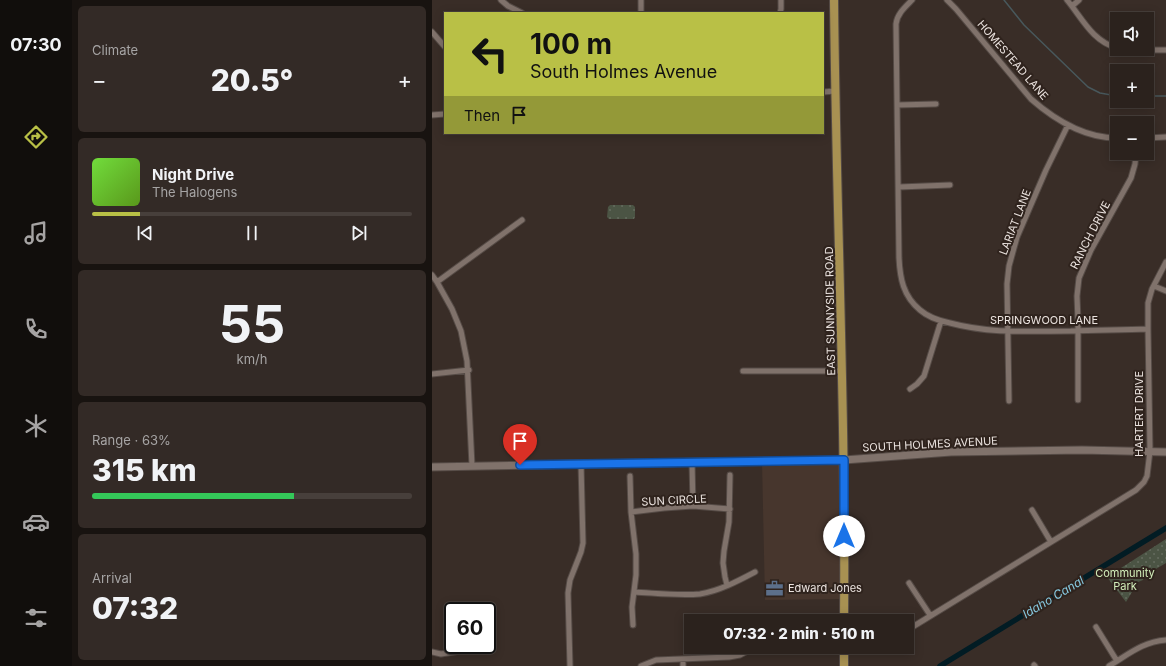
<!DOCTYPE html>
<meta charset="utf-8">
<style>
body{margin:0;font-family:Inter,sans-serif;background:#332a26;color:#f1f3f6;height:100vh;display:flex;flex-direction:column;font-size:15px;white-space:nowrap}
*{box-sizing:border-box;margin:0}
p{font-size:13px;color:#a6a4a4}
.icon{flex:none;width:22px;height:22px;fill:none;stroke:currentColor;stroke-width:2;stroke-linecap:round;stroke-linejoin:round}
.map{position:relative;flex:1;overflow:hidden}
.details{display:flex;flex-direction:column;gap:6px;padding:6px;background:#181310;width:360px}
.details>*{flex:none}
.guide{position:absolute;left:12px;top:12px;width:380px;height:122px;border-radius:0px;box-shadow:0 2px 10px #0003,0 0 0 1px #473f3b;background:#b9c046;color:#111;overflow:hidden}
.tools{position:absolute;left:678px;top:12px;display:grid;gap:8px}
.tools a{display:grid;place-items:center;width:44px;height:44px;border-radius:0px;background:#2b221d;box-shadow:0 2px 10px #0003,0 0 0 1px #473f3b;font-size:20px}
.speed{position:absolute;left:12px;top:602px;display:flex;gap:8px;font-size:20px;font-weight:700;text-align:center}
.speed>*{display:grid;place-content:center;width:52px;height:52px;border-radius:50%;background:#2b221d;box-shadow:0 2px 10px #0003,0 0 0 1px #473f3b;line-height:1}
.speed .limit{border:2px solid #111;border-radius:6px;background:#fff;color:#111}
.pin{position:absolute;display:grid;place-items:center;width:34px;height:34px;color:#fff;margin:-41px -17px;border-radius:50% 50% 50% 0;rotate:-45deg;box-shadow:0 0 4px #0007}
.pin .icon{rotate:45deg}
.me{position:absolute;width:44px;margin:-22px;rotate:0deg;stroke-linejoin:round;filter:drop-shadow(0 0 3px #0008)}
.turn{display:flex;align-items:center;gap:14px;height:84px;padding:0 20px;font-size:18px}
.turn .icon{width:52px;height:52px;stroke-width:2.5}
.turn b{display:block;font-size:28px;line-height:34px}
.then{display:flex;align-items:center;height:38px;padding:0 20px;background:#0003;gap:8px;font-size:15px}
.big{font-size:30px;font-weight:800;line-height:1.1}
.details .card{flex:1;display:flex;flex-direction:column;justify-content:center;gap:6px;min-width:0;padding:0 14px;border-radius:6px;background:#332a26}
.details .dial{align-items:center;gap:0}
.dial b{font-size:52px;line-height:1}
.song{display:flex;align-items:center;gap:12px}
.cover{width:48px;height:48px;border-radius:6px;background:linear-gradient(135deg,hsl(100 70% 55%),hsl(90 70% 35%))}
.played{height:4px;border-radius:2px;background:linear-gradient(90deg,#b9c046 15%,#473f3b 15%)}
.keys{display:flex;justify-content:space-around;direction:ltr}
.heat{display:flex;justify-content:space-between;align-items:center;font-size:22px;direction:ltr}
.charge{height:6px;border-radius:3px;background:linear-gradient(90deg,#34c759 63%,#473f3b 0)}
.trip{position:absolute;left:252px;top:614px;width:230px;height:40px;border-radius:0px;background:#2b221d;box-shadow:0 2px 10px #0003,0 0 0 1px #473f3b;font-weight:800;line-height:40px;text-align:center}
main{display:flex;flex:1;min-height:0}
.tabs{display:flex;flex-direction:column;width:72px;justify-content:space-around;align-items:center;background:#110e0c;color:#a6a4a4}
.tabs .icon{width:28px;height:28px}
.tabs .selected{color:#b9c046}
.tabs b{font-size:18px;color:#f1f3f6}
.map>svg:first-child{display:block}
.built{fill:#47362d}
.park{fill:url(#park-dots)}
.pitch{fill:#4b5444}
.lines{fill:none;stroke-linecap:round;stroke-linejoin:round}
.stream{stroke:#48585c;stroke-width:1.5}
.canal{stroke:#021c24;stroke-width:5.5}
.street-casing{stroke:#554b46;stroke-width:7}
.secondary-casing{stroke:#554b46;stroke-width:9}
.primary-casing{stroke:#554b46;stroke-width:10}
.street{stroke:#80726b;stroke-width:5}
.secondary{stroke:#80726b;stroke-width:7}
.primary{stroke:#a89152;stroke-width:8}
.route-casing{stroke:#114b97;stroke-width:10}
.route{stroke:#1a73e8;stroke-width:7}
.labels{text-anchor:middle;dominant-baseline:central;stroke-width:4;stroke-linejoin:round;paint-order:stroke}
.street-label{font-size:11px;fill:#ebe3df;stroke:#2f231d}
.park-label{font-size:11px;fill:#d2eeba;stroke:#2f231d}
.poi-label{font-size:11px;fill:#ebe3df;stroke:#2f231d;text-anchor:start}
.water-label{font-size:12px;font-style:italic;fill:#87cae1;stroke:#2f231d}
</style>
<main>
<nav class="tabs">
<b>07:30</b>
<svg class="icon selected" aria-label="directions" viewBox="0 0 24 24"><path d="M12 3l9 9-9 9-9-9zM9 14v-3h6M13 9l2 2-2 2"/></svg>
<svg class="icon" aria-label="music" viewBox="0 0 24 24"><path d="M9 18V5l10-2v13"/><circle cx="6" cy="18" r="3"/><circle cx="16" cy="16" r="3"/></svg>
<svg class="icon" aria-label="phone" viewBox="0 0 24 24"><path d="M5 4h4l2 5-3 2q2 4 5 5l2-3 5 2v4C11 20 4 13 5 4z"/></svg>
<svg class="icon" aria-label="climate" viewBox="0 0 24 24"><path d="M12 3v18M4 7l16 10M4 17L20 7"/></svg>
<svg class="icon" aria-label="car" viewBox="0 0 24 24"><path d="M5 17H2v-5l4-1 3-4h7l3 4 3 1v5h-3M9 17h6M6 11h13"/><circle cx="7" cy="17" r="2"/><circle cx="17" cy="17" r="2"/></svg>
<svg class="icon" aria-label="filters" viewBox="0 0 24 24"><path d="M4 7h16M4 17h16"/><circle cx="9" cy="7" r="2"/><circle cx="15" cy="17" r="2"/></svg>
</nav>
<section class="details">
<div class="card"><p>Climate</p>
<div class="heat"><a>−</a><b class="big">20.5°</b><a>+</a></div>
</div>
<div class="card">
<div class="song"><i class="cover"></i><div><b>Night Drive</b><p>The Halogens</p></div></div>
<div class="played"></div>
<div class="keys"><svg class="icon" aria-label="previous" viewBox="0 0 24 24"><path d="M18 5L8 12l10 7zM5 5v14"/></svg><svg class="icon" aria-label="pause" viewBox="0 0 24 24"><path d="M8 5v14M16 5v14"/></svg><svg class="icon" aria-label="next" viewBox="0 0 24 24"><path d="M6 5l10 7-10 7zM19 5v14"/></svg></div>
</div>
<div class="card dial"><b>55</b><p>km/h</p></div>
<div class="card"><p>Range · 63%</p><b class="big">315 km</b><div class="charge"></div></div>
<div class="card"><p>Arrival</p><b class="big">07:32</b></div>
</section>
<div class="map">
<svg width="734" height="666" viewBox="0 0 734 666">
<defs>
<pattern id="park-dots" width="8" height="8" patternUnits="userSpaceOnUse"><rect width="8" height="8" fill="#4b5444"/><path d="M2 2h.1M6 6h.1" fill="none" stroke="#656c5f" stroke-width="1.8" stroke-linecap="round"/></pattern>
</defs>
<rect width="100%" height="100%" fill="#392d27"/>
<path class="built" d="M412,460V599L333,600L330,461Z"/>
<path class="park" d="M178,205H201L203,207V217L202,219H177L175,217L176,207Z
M734,539V563L712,576L711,580L706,582L694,602L675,577Z"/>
<path class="pitch" d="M180,208H199V217H180Z"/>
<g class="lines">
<path class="stream" d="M572,0L592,25L656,87L668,93L685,96
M715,96H734"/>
<path class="canal" d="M508,666L734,528"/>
<defs>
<path id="street" d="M69,0L76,6L90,13
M209,0V13
M480,0C473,7 465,14 464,24L467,258C468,278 471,296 488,310C496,317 508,321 518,323C559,334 598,331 639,331C665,330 690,330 716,329
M515,0L524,9L599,99C623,120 652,138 685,138
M635,0C650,18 660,41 685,48
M640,6L647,0
M348,13L349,9V0
M0,32L13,47
M690,49L701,50H734
M391,92L403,91
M465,105L504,104
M0,115L13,114
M715,138L734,137
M467,187L518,185
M0,275L5,282L20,309L29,331L35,361L40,466
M5,282L90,220
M722,286L734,291
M311,371H410
M0,374L37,370
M478,389L485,384L492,376L509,321
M646,400V321L645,296L647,278L659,250L699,178L703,164L704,153
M577,401L575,284L577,266L585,237L614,170L636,125
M260,462L261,506
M198,476L199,512L204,554V575L200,607L201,625
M600,510L619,542
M199,512L232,508L261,506L298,509
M477,583L498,615
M295,585L293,577L291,563L292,551L297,522L298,475
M202,592C223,593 246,596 268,594C287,591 306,581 323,572
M664,627L685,661
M475,628L482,626L704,490L712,482L715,476L718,451L716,329V303L720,289L734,262
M0,652L9,654L28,651
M251,659V666
M602,665L603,666
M138,666L136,593L138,580L149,552L151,543L149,464
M209,666L224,660L297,657L308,655L323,647
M677,666C697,654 710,642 734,640"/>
<path id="secondary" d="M0,467L149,464L412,460L519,452L650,450L734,452"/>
<path id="primary" d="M402,0C404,207 414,414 412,621
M412,647V666"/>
</defs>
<use href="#street" class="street-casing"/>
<use href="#secondary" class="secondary-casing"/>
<use href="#primary" class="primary-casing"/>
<use href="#street" class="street"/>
<use href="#secondary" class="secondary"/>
<use href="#primary" class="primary"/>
</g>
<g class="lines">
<defs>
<path id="route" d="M88,465L412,460V536"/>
</defs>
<use href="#route" class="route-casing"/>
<use href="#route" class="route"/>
</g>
<defs>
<symbol id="office-bare" viewBox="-9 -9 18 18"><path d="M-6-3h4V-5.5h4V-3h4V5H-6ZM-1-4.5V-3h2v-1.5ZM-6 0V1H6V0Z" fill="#5c6f8a" stroke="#2f231d" stroke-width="2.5" paint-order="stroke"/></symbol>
</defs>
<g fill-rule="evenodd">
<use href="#office-bare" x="330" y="576" width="25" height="25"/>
</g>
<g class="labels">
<g class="street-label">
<text transform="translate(581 60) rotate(49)">HOMESTEAD LANE</text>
<text transform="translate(583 222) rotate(-69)">LARIAT LANE</text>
<text transform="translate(658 235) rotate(-63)">RANCH DRIVE</text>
<text transform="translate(398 311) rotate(-91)">EAST SUNNYSIDE ROAD</text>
<text x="612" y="320">SPRINGWOOD LANE</text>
<text transform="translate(707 414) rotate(-90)">HARTERT DRIVE</text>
<text transform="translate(498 444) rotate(-3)">SOUTH HOLMES AVENUE</text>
<text transform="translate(242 500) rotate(-3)">SUN CIRCLE</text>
</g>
<g class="park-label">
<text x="693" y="573">Community<tspan x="693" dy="13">Park</tspan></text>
</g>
<g class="poi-label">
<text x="356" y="588">Edward Jones</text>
</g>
<g class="water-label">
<text transform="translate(621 597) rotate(-31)">Idaho Canal</text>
</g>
</g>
</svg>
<div class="tools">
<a><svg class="icon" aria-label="sound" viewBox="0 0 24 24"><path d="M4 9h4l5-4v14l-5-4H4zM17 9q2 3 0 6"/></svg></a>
<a>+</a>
<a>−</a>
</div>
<div class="speed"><div class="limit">60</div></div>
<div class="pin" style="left:88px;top:465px;background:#d93025"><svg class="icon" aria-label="arrive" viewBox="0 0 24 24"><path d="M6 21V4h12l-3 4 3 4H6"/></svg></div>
<svg class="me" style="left:412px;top:536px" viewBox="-20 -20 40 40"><circle r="19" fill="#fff"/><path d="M0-13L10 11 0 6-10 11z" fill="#1a73e8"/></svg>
<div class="trip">07:32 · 2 min · 510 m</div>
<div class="guide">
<div class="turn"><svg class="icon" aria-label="left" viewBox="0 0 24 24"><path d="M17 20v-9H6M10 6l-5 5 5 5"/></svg><div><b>100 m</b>South Holmes Avenue</div></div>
<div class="then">Then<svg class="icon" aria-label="arrive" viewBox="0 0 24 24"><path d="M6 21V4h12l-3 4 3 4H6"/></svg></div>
</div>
</div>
</main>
